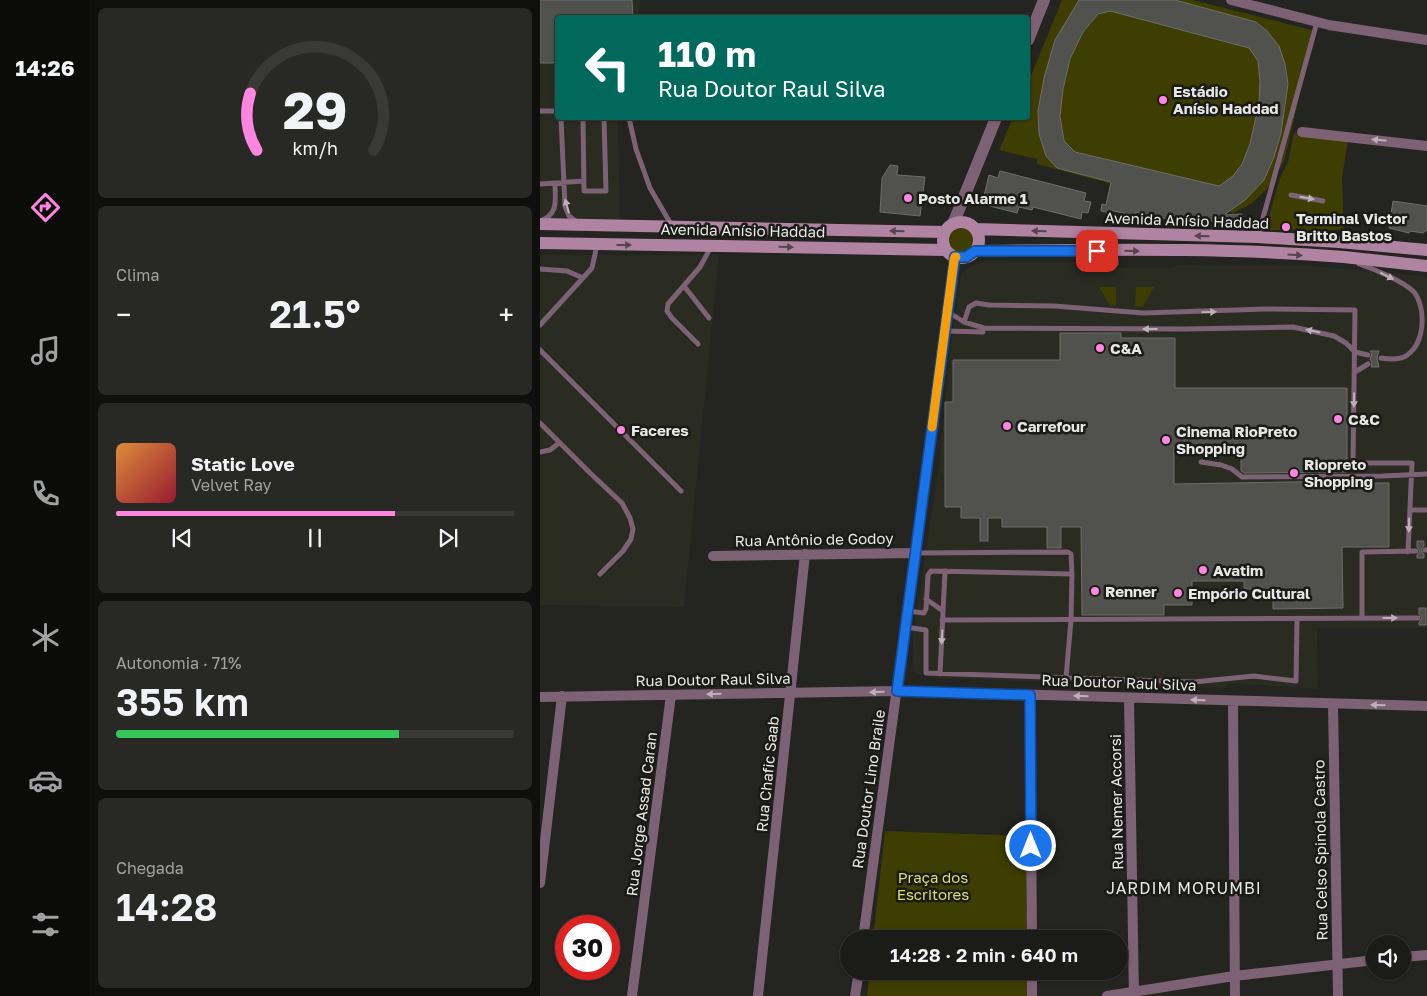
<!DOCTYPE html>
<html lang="pt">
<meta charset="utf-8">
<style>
body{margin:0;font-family:"Golos Text",sans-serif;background:#282825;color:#f1f3f6;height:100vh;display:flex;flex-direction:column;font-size:19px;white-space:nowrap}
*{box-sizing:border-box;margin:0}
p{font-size:16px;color:#a0a1a2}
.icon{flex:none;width:28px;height:28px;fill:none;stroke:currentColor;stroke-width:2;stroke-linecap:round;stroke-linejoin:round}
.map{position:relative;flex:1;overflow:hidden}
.details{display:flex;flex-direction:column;gap:8px;padding:8px;background:#0f0f0d;width:450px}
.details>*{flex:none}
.hud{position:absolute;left:15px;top:15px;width:475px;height:105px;border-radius:5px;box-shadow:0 1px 4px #0004,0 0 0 1px #393937;background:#00695c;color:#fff;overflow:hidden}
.buttons{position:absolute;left:826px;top:935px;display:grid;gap:10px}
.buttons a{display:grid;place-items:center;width:45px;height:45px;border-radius:50%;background:#1b1b18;box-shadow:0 1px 4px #0004,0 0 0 1px #393937;font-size:25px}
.speed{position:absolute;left:15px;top:915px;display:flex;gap:10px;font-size:25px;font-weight:700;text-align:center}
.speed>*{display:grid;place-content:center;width:65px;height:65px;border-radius:50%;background:#1b1b18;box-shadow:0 1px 4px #0004,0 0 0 1px #393937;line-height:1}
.speed .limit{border:8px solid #d22;background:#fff;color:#111}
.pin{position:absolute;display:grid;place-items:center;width:42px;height:42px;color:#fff;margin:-21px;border-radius:10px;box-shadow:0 2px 8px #0006}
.me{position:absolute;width:55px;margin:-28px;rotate:0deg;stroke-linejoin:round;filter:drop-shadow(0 0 4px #0008)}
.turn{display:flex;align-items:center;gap:18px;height:105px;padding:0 20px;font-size:22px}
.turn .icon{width:65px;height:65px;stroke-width:2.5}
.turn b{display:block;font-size:35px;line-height:42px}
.big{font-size:38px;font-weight:600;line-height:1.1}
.details .card{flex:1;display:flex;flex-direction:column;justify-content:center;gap:8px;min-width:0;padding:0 18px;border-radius:8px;background:#282825}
.details .dial{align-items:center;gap:0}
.dial svg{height:130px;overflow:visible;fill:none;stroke:#393937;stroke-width:7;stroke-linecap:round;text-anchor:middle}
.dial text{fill:#f1f3f6;stroke:none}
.song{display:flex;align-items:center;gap:15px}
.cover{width:60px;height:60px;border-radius:8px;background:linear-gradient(135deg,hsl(30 70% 55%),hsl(350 70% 35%))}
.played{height:5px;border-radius:2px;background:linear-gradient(90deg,#fe85e0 70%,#393937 70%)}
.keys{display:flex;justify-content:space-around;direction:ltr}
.heat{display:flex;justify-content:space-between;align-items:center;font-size:28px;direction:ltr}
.charge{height:8px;border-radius:4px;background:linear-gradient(90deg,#34c759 71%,#393937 0)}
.trip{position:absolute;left:300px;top:930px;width:288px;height:50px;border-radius:25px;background:#1b1b18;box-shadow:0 1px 4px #0004,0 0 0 1px #393937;font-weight:600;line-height:50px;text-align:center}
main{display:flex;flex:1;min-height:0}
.tabs{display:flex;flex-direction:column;width:90px;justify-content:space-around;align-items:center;background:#0b0b0a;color:#a0a1a2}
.tabs .icon{width:35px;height:35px}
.tabs .current{color:#fe85e0}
.tabs b{font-size:22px;color:#f1f3f6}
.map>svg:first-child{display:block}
.built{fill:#2a2b21}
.green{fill:#3e3d02}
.building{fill:#51514d;stroke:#6e6e6a;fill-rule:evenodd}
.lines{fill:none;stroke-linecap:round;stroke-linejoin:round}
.service{stroke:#7d6174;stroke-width:5}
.minor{stroke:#7d6174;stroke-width:10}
.tertiary{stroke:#7d6174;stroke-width:12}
.secondary{stroke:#b083a3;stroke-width:12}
.oneway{fill:#bdb1b8}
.oneway2{fill:#56454f}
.route-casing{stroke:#114b97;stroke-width:12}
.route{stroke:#1a73e8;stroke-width:9}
.slow{stroke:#f59e0b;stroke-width:9}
.poi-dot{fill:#fe85e0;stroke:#1a1b17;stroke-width:2}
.labels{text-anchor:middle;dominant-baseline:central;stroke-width:5;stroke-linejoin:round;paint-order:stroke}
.poi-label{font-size:15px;font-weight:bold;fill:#e7e7e5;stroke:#1a1b17;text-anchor:start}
.street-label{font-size:15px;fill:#e7e7e5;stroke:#1a1b17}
.park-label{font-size:15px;fill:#dcdd70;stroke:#1a1b17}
.neighbourhood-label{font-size:16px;letter-spacing:1px;fill:#e7e7e5;stroke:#1a1b17}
</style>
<main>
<nav class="tabs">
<b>14:26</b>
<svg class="icon current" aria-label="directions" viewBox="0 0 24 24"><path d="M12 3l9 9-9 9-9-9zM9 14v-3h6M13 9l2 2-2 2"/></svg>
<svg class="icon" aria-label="music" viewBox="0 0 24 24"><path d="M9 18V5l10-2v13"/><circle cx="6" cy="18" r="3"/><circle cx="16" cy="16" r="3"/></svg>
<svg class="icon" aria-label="phone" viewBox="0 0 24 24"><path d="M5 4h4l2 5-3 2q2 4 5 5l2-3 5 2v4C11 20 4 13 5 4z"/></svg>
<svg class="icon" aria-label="climate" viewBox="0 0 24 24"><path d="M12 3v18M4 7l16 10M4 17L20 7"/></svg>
<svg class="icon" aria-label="car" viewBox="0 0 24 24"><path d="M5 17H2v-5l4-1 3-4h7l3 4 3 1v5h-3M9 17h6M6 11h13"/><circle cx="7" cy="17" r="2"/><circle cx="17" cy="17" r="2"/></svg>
<svg class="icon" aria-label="filters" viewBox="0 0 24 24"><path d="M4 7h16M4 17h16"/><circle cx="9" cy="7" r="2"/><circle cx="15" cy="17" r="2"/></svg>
</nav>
<section class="details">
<div class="card dial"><svg viewBox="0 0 100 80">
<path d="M14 69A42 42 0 1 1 86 69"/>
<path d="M14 69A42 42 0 0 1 10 34" stroke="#fe85e0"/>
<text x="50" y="56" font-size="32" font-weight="700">29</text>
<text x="50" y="72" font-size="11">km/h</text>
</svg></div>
<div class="card"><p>Clima</p>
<div class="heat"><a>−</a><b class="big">21.5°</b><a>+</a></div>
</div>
<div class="card">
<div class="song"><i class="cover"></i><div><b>Static Love</b><p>Velvet Ray</p></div></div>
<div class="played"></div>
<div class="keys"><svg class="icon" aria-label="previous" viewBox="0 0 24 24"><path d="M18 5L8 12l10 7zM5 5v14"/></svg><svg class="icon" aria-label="pause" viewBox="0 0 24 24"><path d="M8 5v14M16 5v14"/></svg><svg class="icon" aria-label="next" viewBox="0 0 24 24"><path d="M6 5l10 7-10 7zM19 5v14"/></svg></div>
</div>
<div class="card"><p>Autonomia · 71%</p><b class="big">355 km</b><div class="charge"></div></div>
<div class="card"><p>Chegada</p><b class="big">14:28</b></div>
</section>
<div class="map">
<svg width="887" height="996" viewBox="0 0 887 996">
<rect width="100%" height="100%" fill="#242420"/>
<path class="built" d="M0,0H101L98,17L18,18V118H78L80,221L0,219Z
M0,255H179L144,607L0,605Z
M447,261L541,263L549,268H631L638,265L771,266L885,276L887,279V628H777L778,689L688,683L687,688L393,678L372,671L373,635L400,458L410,353L421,274L433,265Z"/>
<path class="green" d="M522,0H653L775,31L744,161L731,183L725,191L712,203L692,214L688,205L661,208L497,164V159L459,150L473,118H488V83Z
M754,133L808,140L802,178L804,230H725L740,178L748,162Z
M407 240a14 14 0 1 1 28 0a14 14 0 1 1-28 0Z
M559,287H576V306L570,305Z
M596,287H614L603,306H595Z
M345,831L486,836L488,939H333Z
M330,971H489V996H327Z"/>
<path class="building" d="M0,0H92L93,18H18V63H0Z
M539,0H635L716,22L727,31L739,46L745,64L748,84L741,133L734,157L724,180L705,200L684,215L702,214V222L632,220L596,212L595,216L570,210V213L561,211L562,204L566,205L571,182L517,168L506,156L499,134L498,111L504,78L515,40ZM570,11L709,48L718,61L720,81L719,103L710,144L702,164L693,176L679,186L535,152L524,141L520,116L523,89L530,59L543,32L558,14Z
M350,165L358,166L357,175L385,177L380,216L340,212L342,178Z
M460,171L546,193L544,201L551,202L548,213L542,212L541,219L493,207L492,210L479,207L477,213L442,204L449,175L458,178Z
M853,201L887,206V230L883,233L870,231L869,233L849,228Z
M550,259H578V265L550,266Z
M520,333H581V338H635V388H807V472L704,473L701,471V447H634V484L807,481V483H849V547H802L803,608L733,609V589H704V581H652V605H624V615H542L541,527H521V548H507V527H462V518H448V541H440V518H421V507H405V402H413V360H520Z
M830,351H839L837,358L839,367H831L832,363L830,359L832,354Z
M877,541H884V546L881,550L884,554V558H877V555L880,551L877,547Z
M879,608H886V625H879V622L882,618L879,614Z"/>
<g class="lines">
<path class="service" d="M0,111H18
M21,118L25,206L29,216L37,222
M43,118L44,191H66L64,118
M89,118L96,149L110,188L132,226
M0,184L44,181
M751,195L783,201
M1,221C19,213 15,200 15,183
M718,236L777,22
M819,264C834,269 863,281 874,292C887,309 885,346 864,357C857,360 848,359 841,358
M0,269L27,271L43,278
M144,286L169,318
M408,312L424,322L444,328L644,329L753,327L794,336L806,343L815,352L828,355
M424,322L429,307L436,303L449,305L514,306L603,313L726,309L815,310L813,463H872L868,552
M0,325L52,268L57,245
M405,331L443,332
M158,344L132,318L127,311L128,304L160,267L171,247
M0,350L141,491
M815,372L828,364
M0,423L49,472L82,503L90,518L93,529L91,539L83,551L60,574
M0,452L10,450L19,443
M661,462L681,465L692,469L702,477L843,476L887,474
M870,510H887
M885,550H887
M375,553L528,552L531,554L532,574L531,620L526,678
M386,599L403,611
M367,611L384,613L386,609L388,575L391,571L532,574
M822,617V552L876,551
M402,620L878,618
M365,627L386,630V673L654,682L714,676L756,681L757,620
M400,674L405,571"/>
<path class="minor" d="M691,0L789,25L887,40
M762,132L887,146
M173,556L375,553
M490,695L492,939
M0,697L357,691L887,706
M589,698L594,996
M693,701L695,996
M793,704L798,996
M0,883L22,696
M323,939L415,257
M862,957L887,955
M492,971V996
M92,996L131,695
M218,996L265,554
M315,996L319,971
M567,996L694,976L835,960"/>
<path class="tertiary" d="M488,40L504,0
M413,224L456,118"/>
<path class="secondary" d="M403 240a18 18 0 1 1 36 0a18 18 0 1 1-36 0Z
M0,224L405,232
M436,229L717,237L799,242L887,250
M0,243L406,250
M435,251C558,250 681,247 804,257C832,260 859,263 887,266"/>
</g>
<defs><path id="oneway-solid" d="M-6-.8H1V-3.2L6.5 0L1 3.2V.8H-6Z" transform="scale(1.25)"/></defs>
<g class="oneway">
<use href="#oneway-solid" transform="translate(839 140) rotate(-174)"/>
<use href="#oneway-solid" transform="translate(767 198) rotate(10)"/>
<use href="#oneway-solid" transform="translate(27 206) rotate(-105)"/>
<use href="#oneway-solid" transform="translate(847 276) rotate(27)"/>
<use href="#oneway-solid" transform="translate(669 312) rotate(-2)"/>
<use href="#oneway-solid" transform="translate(610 329) rotate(-180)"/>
<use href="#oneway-solid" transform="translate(773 331) rotate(-168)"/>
<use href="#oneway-solid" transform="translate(814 400) rotate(91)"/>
<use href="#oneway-solid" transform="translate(869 525) rotate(92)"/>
<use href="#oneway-solid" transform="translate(850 618)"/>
<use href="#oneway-solid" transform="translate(402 637) rotate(93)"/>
<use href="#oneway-solid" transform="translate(337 692) rotate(179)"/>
<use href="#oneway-solid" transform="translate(174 694) rotate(179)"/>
<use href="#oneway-solid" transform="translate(541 696) rotate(-178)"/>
<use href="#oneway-solid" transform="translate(658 700) rotate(-178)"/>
<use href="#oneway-solid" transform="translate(838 705) rotate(-178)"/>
</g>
<g class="oneway2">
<use href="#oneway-solid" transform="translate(357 231) rotate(-179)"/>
<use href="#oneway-solid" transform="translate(499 231) rotate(-178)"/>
<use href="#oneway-solid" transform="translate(662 236) rotate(-179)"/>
<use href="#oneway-solid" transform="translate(84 245)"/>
<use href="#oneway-solid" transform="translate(246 247) rotate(1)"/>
<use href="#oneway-solid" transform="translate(592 251) rotate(1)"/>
<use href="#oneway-solid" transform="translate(755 255) rotate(3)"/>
</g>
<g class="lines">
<defs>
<path id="route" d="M491,846L490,695L357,691L415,257H426L435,251H557"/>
</defs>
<use href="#route" class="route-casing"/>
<use href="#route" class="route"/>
<path class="slow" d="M392,427L414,260L415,257H416"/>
</g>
<g class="poi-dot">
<circle cx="623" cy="100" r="5"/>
<circle cx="368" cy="198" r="5"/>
<circle cx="746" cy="227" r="5"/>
<circle cx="560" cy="348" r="5"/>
<circle cx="798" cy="419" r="5"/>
<circle cx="467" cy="426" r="5"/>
<circle cx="81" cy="430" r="5"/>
<circle cx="626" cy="440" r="5"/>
<circle cx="754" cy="473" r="5"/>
<circle cx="663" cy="570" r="5"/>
<circle cx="555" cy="591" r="5"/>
<circle cx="638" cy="593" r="5"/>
</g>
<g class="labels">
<g class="poi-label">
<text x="633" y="91">Estádio<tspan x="633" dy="17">Anísio Haddad</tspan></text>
<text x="378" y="198">Posto Alarme 1</text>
<text x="756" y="218">Terminal Victor<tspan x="756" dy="17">Britto Bastos</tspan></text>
<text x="570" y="348">C&amp;A</text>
<text x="808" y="419">C&amp;C</text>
<text x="477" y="426">Carrefour</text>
<text x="91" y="430">Faceres</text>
<text x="636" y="431">Cinema RioPreto<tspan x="636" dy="17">Shopping</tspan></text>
<text x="764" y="464">Riopreto<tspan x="764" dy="17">Shopping</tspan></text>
<text x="673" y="570">Avatim</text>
<text x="565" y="591">Renner</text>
<text x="648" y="593">Empório Cultural</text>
</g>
<g class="street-label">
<text transform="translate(647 220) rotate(2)">Avenida Anísio Haddad</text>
<text transform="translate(203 230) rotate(1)">Avenida Anísio Haddad</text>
<text transform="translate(274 539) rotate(-1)">Rua Antônio de Godoy</text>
<text transform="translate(173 679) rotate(-1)">Rua Doutor Raul Silva</text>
<text transform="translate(579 682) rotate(2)">Rua Doutor Raul Silva</text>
<text transform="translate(227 774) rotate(-84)">Rua Chafic Saab</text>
<text transform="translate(328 789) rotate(-82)">Rua Doutor Lino Braile</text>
<text transform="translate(576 802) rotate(-91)">Rua Nemer Accorsi</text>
<text transform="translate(101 814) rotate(-83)">Rua Jorge Assad Caran</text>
<text transform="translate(780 850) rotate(-91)">Rua Celso Spinola Castro</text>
</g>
<g class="park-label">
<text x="393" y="877">Praça dos<tspan x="393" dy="17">Escritores</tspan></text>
</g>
<g class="neighbourhood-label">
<text x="644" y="888">JARDIM MORUMBI</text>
</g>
</g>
</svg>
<div class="buttons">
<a><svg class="icon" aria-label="sound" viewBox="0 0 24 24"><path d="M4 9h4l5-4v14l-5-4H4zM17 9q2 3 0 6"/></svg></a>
</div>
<div class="speed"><div class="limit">30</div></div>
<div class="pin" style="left:557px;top:251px;background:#d93025"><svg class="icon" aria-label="arrive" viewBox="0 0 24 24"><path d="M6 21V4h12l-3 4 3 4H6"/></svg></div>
<svg class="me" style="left:491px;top:846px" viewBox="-20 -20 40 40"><circle r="17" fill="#1a73e8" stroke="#fff" stroke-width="3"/><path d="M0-11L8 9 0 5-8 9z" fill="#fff"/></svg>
<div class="trip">14:28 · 2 min · 640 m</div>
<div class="hud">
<div class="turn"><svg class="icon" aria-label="left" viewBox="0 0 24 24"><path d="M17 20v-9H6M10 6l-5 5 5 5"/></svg><div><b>110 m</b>Rua Doutor Raul Silva</div></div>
</div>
</div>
</main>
